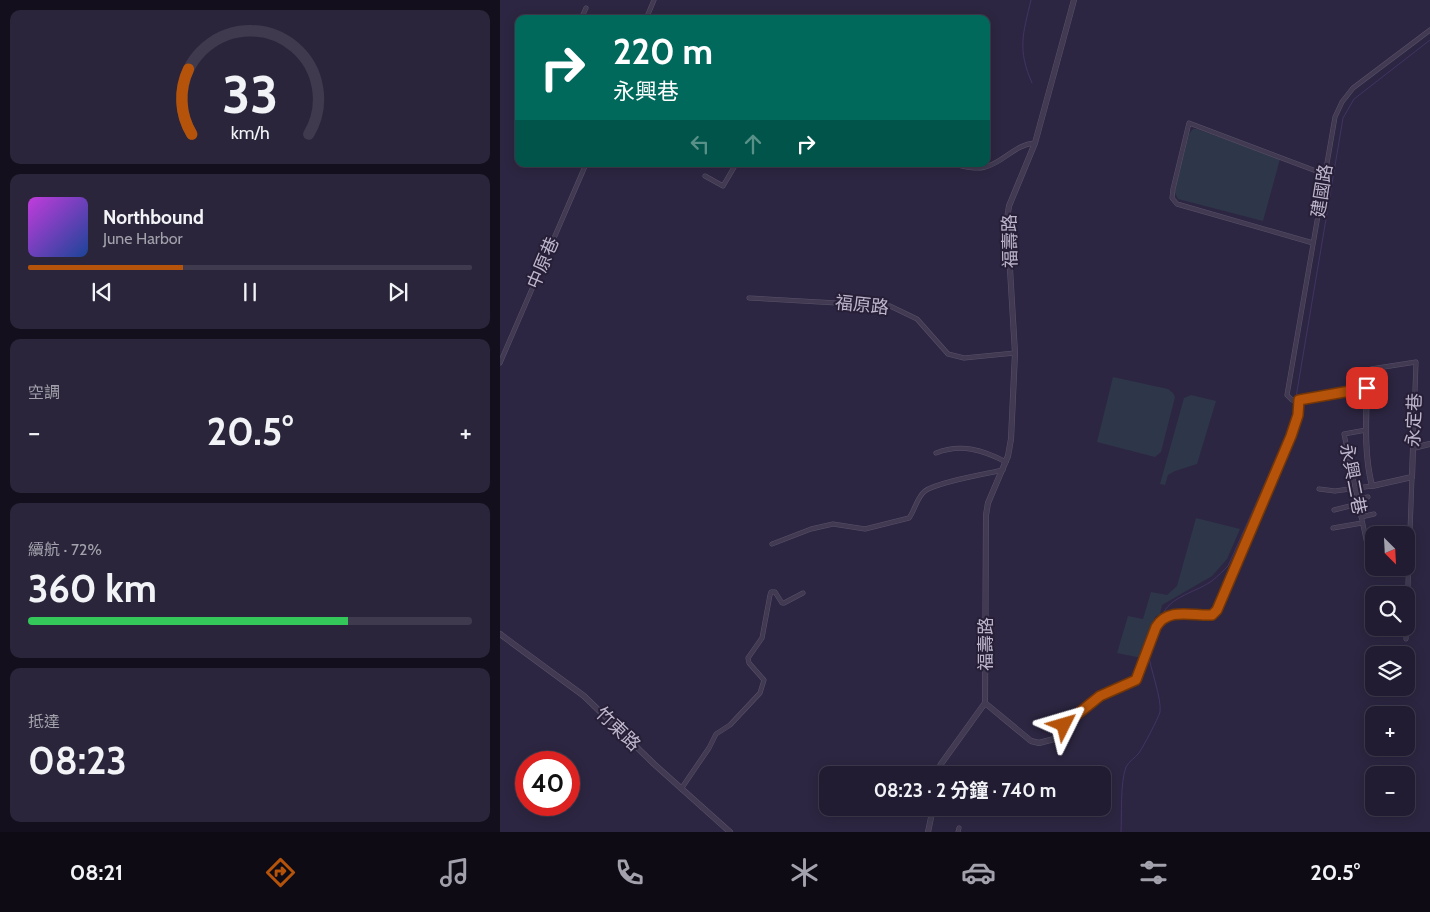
<!DOCTYPE html>
<html lang="zh-TW">
<meta charset="utf-8">
<style>
body{margin:0;font-family:Cabin,"Noto Sans TC",sans-serif;background:#2a253a;color:#f1f3f6;height:100vh;display:flex;flex-direction:column;font-size:19px;white-space:nowrap}
*{box-sizing:border-box;margin:0}
p{font-size:16px;color:#a2a1ac}
.icon{flex:none;width:28px;height:28px;fill:none;stroke:currentColor;stroke-width:2;stroke-linecap:round;stroke-linejoin:round}
.map{position:relative;flex:1;overflow:hidden}
.panel{display:flex;flex-direction:column;gap:10px;padding:10px;background:#130f1c;width:500px}
.panel>*{flex:none}
.hud{position:absolute;left:15px;top:15px;width:475px;height:152px;border-radius:10px;box-shadow:0 2px 12px #0003,0 0 0 1px #3f3a4d;background:#00695c;color:#fff;overflow:hidden}
.needle{width:32px;rotate:156deg}
.tools{position:absolute;left:865px;top:526px;display:grid;gap:10px}
.tools a{display:grid;place-items:center;width:50px;height:50px;border-radius:10px;background:#221c32;box-shadow:0 2px 12px #0003,0 0 0 1px #3f3a4d;font-size:25px}
.speed{position:absolute;left:15px;top:751px;display:flex;gap:10px;font-size:25px;font-weight:700;text-align:center}
.speed>*{display:grid;place-content:center;width:65px;height:65px;border-radius:50%;background:#221c32;box-shadow:0 2px 12px #0003,0 0 0 1px #3f3a4d;line-height:1}
.speed .limit{border:8px solid #d22;background:#fff;color:#111}
.pin{position:absolute;display:grid;place-items:center;width:42px;height:42px;color:#fff;margin:-21px;border-radius:10px;box-shadow:0 2px 8px #0006}
.me{position:absolute;width:55px;margin:-28px;rotate:50deg;stroke-linejoin:round;filter:drop-shadow(0 0 4px #0008)}
.turn{display:flex;align-items:center;gap:18px;height:105px;padding:0 15px;font-size:22px}
.turn .icon{width:65px;height:65px;stroke-width:2.5}
.turn b{display:block;font-size:35px;line-height:42px}
.lanes{display:flex;align-items:center;height:48px;padding:0 15px;background:#0003;justify-content:center;gap:25px;direction:ltr}
.lanes .off{opacity:.35}
.big{font-size:38px;font-weight:700;line-height:1.1}
.panel .widget{flex:1;display:flex;flex-direction:column;justify-content:center;gap:8px;min-width:0;padding:0 18px;border-radius:10px;background:#2a253a}
.panel .dial{align-items:center;gap:0}
.dial svg{height:130px;overflow:visible;fill:none;stroke:#3f3a4d;stroke-width:7;stroke-linecap:round;text-anchor:middle}
.dial text{fill:#f1f3f6;stroke:none}
.song{display:flex;align-items:center;gap:15px}
.cover{width:60px;height:60px;border-radius:8px;background:linear-gradient(135deg,hsl(290 70% 55%),hsl(220 70% 35%))}
.played{height:5px;border-radius:2px;background:linear-gradient(90deg,#b45309 35%,#3f3a4d 35%)}
.keys{display:flex;justify-content:space-around;direction:ltr}
.heat{display:flex;justify-content:space-between;align-items:center;font-size:28px;direction:ltr}
.charge{height:8px;border-radius:4px;background:linear-gradient(90deg,#34c759 72%,#3f3a4d 0)}
.trip{position:absolute;left:319px;top:766px;width:292px;height:50px;border-radius:10px;background:#221c32;box-shadow:0 2px 12px #0003,0 0 0 1px #3f3a4d;font-weight:700;line-height:50px;text-align:center}
.tab-bar{display:flex;height:80px;justify-content:space-around;align-items:center;background:#0e0b14;color:#a2a1ac}
.tab-bar .icon{width:35px;height:35px}
.tab-bar .on{color:#b45309}
.tab-bar b{font-size:22px;color:#f1f3f6}
main{display:flex;flex:1;min-height:0}
.map>svg:first-child{display:block}
.green{fill:#2e364a}
.lines{fill:none;stroke-linecap:round;stroke-linejoin:round}
.stream{stroke:#413463;stroke-width:1}
.minor-casing{stroke:#595269;stroke-width:5}
.tertiary-casing{stroke:#595269;stroke-width:6}
.minor{stroke:#413a52;stroke-width:4}
.tertiary{stroke:#413a52;stroke-width:5}
.route-casing{stroke:#753606;stroke-width:12}
.route{stroke:#b45309;stroke-width:9}
.labels{text-anchor:middle;dominant-baseline:central;stroke-width:4;stroke-linejoin:round;paint-order:stroke}
.street-label{font-size:18px;fill:#beb7cc;stroke:#261f37}
</style>
<main>
<section class="panel">
<div class="widget dial"><svg viewBox="0 0 100 80">
<path d="M14 69A42 42 0 1 1 86 69"/>
<path d="M14 69A42 42 0 0 1 12 29" stroke="#b45309"/>
<text x="50" y="56" font-size="32" font-weight="700">33</text>
<text x="50" y="72" font-size="11">km/h</text>
</svg></div>
<div class="widget">
<div class="song"><i class="cover"></i><div><b>Northbound</b><p>June Harbor</p></div></div>
<div class="played"></div>
<div class="keys"><svg class="icon" aria-label="previous" viewBox="0 0 24 24"><path d="M18 5L8 12l10 7zM5 5v14"/></svg><svg class="icon" aria-label="pause" viewBox="0 0 24 24"><path d="M8 5v14M16 5v14"/></svg><svg class="icon" aria-label="next" viewBox="0 0 24 24"><path d="M6 5l10 7-10 7zM19 5v14"/></svg></div>
</div>
<div class="widget"><p>空調</p>
<div class="heat"><a>−</a><b class="big">20.5°</b><a>+</a></div>
</div>
<div class="widget"><p>續航 · 72%</p><b class="big">360 km</b><div class="charge"></div></div>
<div class="widget"><p>抵達</p><b class="big">08:23</b></div>
</section>
<div class="map">
<svg width="930" height="832" viewBox="0 0 930 832">
<rect width="100%" height="100%" fill="#2d2642"/>
<path class="green" d="M693,129H697L780,159L763,221L678,199L675,193V190L689,134Z
M613,377L668,389L673,393L675,397L661,452L655,457L597,442Z
M691,395L716,401L697,464L675,471L668,475L665,485L660,484L684,398Z
M696,518L740,529L727,559L712,576L662,605L660,614L655,617L642,658L617,653L628,616L643,619L651,592L667,595L677,586Z"/>
<g class="lines">
<path class="stream" d="M531,0C523,34 517,49 532,83
M662,616C669,596 698,592 713,580C718,576 723,571 728,566L783,443L793,415L843,118L854,99L930,40
M651,644L658,627
M621,832C622,815 620,783 626,767C629,761 635,758 639,753C643,747 658,719 660,712C662,699 650,668 648,652"/>
<defs>
<path id="minor" d="M81,19L86,8
M146,19L154,0
M453,164C463,166 475,170 485,167C503,163 515,144 535,143
M205,176L223,186L236,164
M813,243L677,204L672,198L673,189L689,123L824,174
M249,298L390,306L417,319L448,354L464,358L515,353
M0,363L86,164
M867,388L868,376L871,369L916,362L913,448
M799,400H792L787,395L835,117L842,102L853,88L930,30
M866,430L844,434L867,544
M436,453C461,443 483,450 506,462
M819,489L835,491L872,486
M857,499L868,497
M834,510L858,504
M861,517L874,514
M833,528L862,523
M272,544L311,529L333,524L365,529L409,518C415,510 417,497 425,491C437,482 486,474 503,470
M906,639L912,477
M181,789L209,748L216,734L230,725L260,693L264,680L249,663L248,658L262,638L270,595L271,592H275L282,603H284L303,593
M458,832L459,828"/>
<path id="tertiary" d="M0,634L84,696L154,764L230,832
M485,703L531,741L539,743L554,739L568,720L594,700L604,694L636,680C646,665 649,623 665,616C668,615 673,614 676,614C688,612 700,616 712,615L717,610L791,436L798,415L799,400L867,388C866,421 864,454 872,486L912,477L913,448L930,444
M436,775L441,764L485,703L486,515L488,503L508,456L511,439L515,353L507,219L509,206L535,143L574,0
M428,832L433,808"/>
</defs>
<use href="#minor" class="minor-casing"/>
<use href="#tertiary" class="tertiary-casing"/>
<use href="#minor" class="minor"/>
<use href="#tertiary" class="tertiary"/>
</g>
<g class="lines">
<defs>
<path id="route" d="M564,725L600,696L636,680L656,627C668,607 692,616 712,615L717,610L791,436L798,415L799,400L867,388"/>
</defs>
<use href="#route" class="route-casing"/>
<use href="#route" class="route"/>
</g>
<g class="labels">
<g class="street-label">
<text transform="translate(822 191) rotate(-81)">建國路</text>
<text transform="translate(510 241) rotate(-91)">福壽路</text>
<text transform="translate(43 263) rotate(-67)">中原巷</text>
<text transform="translate(362 305) rotate(6)">福原路</text>
<text transform="translate(914 420) rotate(-88)">永定巷</text>
<text transform="translate(853 479) rotate(79)">永興二巷</text>
<text transform="translate(486 644) rotate(-90)">福壽路</text>
<text transform="translate(118 729) rotate(44)">竹東路</text>
</g>
</g>
</svg>
<div class="tools">
<a><svg class="needle" viewBox="-14 -14 28 28"><path d="M0-13l5 13h-10z" fill="#e53935"/><path d="M0 13l5-13h-10z" fill="#a2a1ac"/></svg></a>
<a><svg class="icon" aria-label="search" viewBox="0 0 24 24"><circle cx="10" cy="10" r="6"/><path d="M15 15l6 6"/></svg></a>
<a><svg class="icon" aria-label="layers" viewBox="0 0 24 24"><path d="M12 4l9 5-9 5-9-5zM3 14l9 5 9-5"/></svg></a>
<a>+</a>
<a>−</a>
</div>
<div class="speed"><div class="limit">40</div></div>
<div class="pin" style="left:867px;top:388px;background:#d93025"><svg class="icon" aria-label="arrive" viewBox="0 0 24 24"><path d="M6 21V4h12l-3 4 3 4H6"/></svg></div>
<svg class="me" style="left:564px;top:725px" viewBox="-20 -20 40 40"><path d="M0-17L14 15 0 8-14 15z" fill="#b45309" stroke="#fff" stroke-width="4"/></svg>
<div class="trip">08:23 · 2 分鐘 · 740 m</div>
<div class="hud">
<div class="turn"><svg class="icon" aria-label="right" viewBox="0 0 24 24"><path d="M7 20v-9h11M14 6l5 5-5 5"/></svg><div><b>220 m</b>永興巷</div></div>
<div class="lanes"><svg class="icon off" aria-label="left" viewBox="0 0 24 24"><path d="M17 20v-9H6M10 6l-5 5 5 5"/></svg><svg class="icon off" aria-label="ahead" viewBox="0 0 24 24"><path d="M12 20V5M6 11l6-6 6 6"/></svg><svg class="icon" aria-label="right" viewBox="0 0 24 24"><path d="M7 20v-9h11M14 6l5 5-5 5"/></svg></div>
</div>
</div>
</main>
<nav class="tab-bar">
<b>08:21</b>
<svg class="icon on" aria-label="directions" viewBox="0 0 24 24"><path d="M12 3l9 9-9 9-9-9zM9 14v-3h6M13 9l2 2-2 2"/></svg>
<svg class="icon" aria-label="music" viewBox="0 0 24 24"><path d="M9 18V5l10-2v13"/><circle cx="6" cy="18" r="3"/><circle cx="16" cy="16" r="3"/></svg>
<svg class="icon" aria-label="phone" viewBox="0 0 24 24"><path d="M5 4h4l2 5-3 2q2 4 5 5l2-3 5 2v4C11 20 4 13 5 4z"/></svg>
<svg class="icon" aria-label="climate" viewBox="0 0 24 24"><path d="M12 3v18M4 7l16 10M4 17L20 7"/></svg>
<svg class="icon" aria-label="car" viewBox="0 0 24 24"><path d="M5 17H2v-5l4-1 3-4h7l3 4 3 1v5h-3M9 17h6M6 11h13"/><circle cx="7" cy="17" r="2"/><circle cx="17" cy="17" r="2"/></svg>
<svg class="icon" aria-label="filters" viewBox="0 0 24 24"><path d="M4 7h16M4 17h16"/><circle cx="9" cy="7" r="2"/><circle cx="15" cy="17" r="2"/></svg>
<b>20.5°</b>
</nav>
